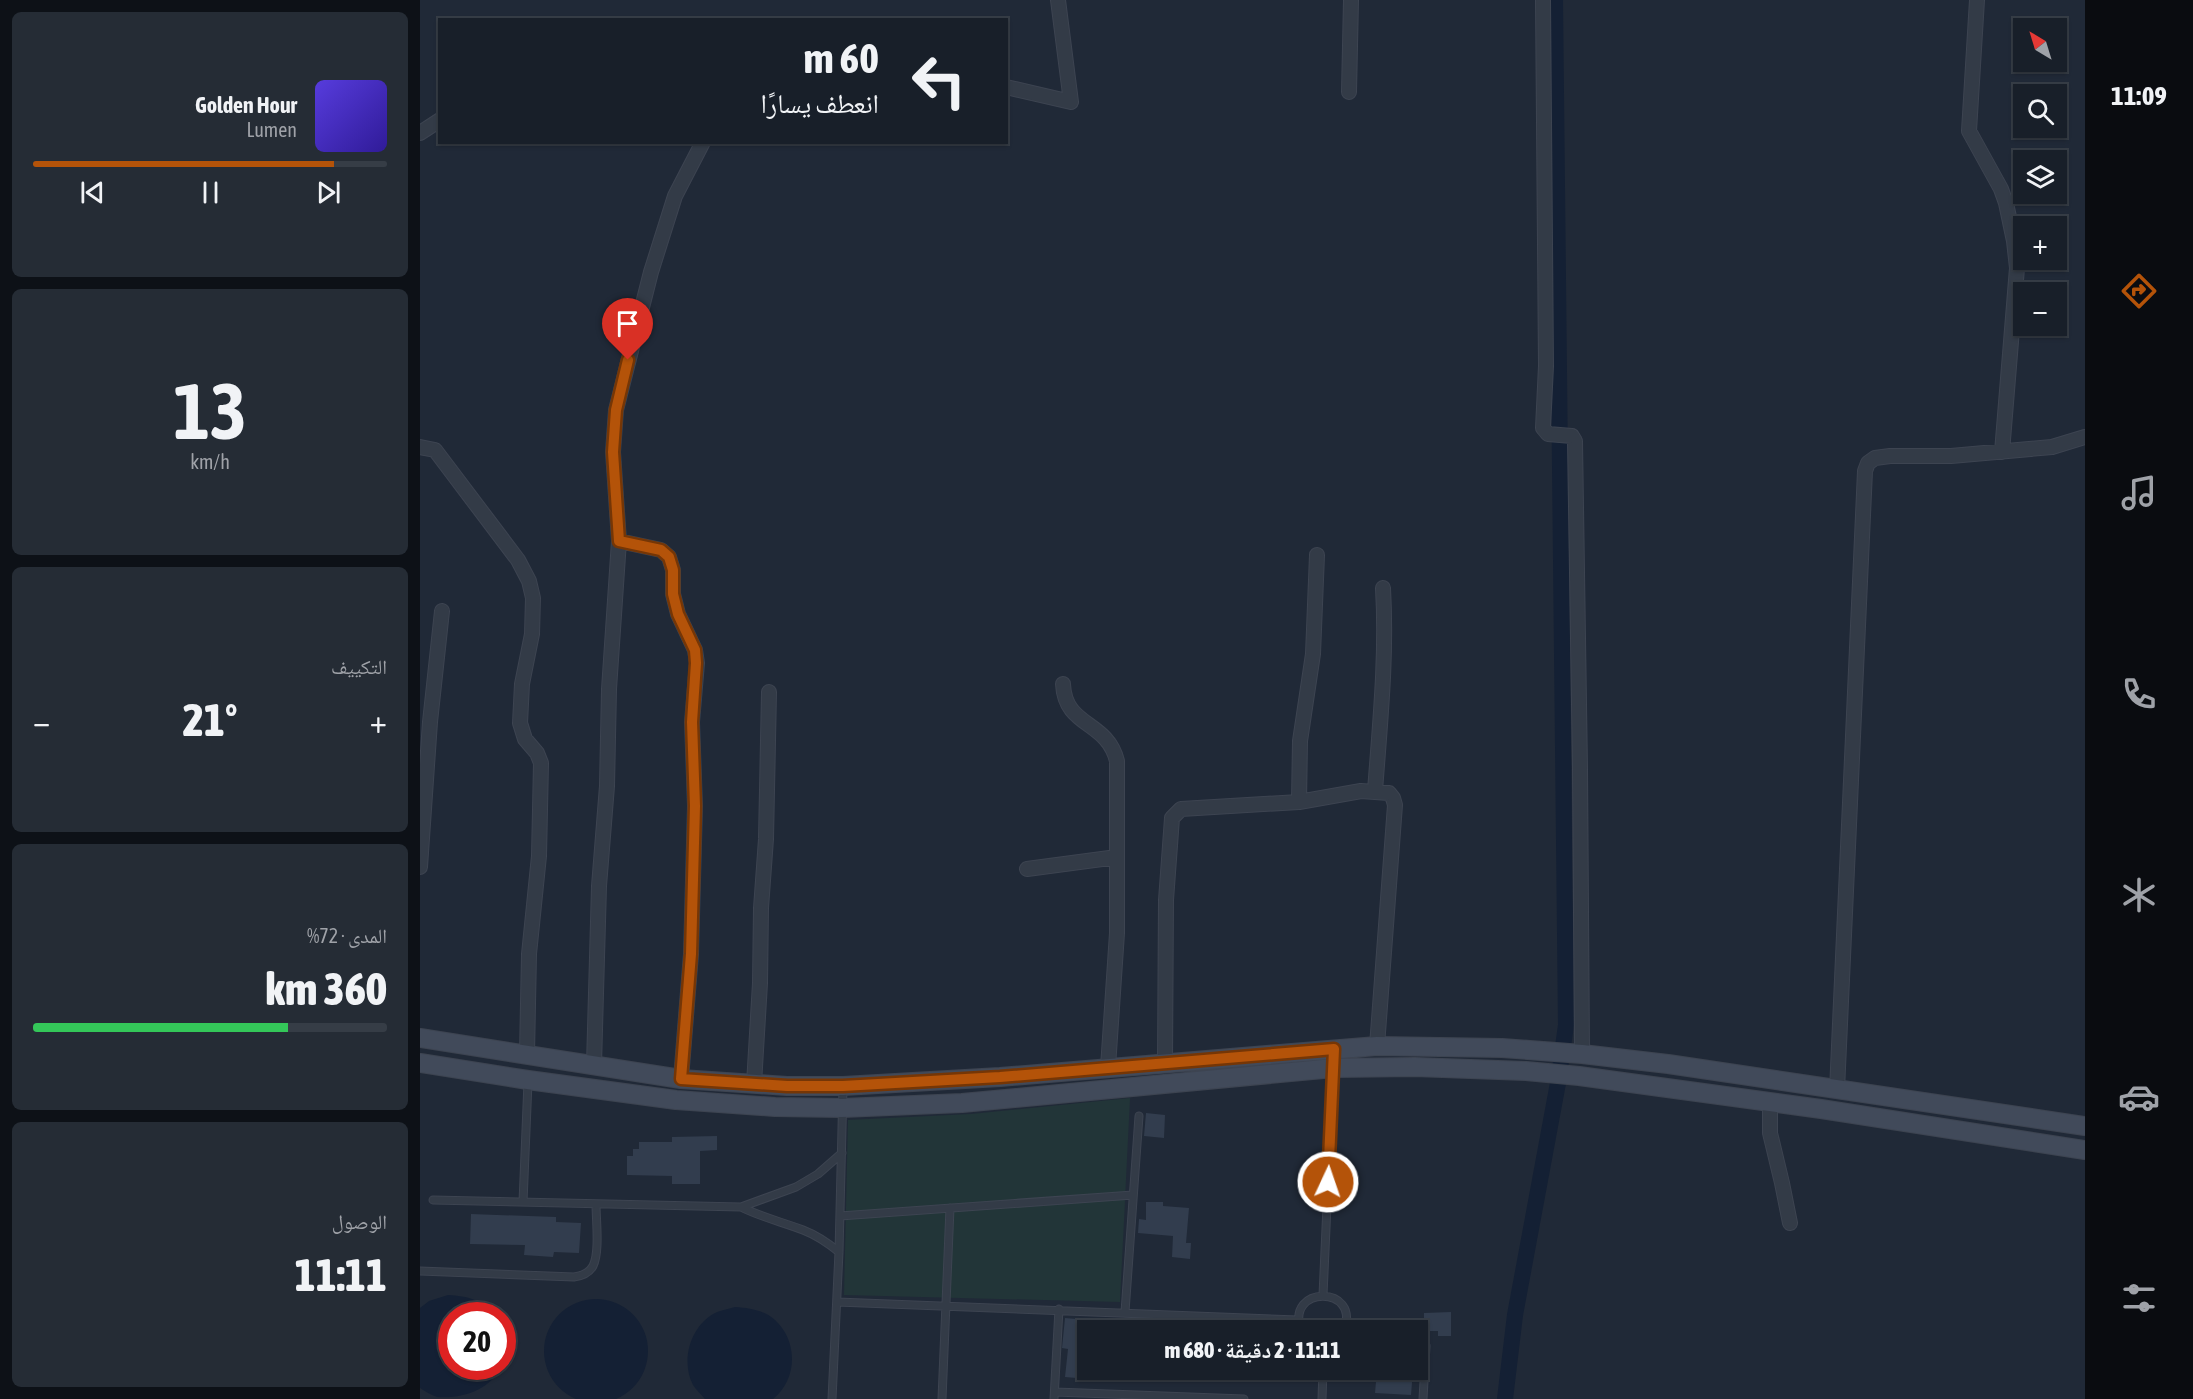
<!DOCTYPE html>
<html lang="ar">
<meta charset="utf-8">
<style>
body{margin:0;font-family:"Asap Condensed","Noto Naskh Arabic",sans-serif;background:#252c35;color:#f1f3f6;direction:rtl;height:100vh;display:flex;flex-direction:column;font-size:22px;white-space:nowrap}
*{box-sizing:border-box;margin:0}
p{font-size:20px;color:#9fa2a8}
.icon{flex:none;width:33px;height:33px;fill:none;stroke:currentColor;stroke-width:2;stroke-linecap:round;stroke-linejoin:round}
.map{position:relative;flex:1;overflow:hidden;direction:ltr}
.side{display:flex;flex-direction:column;gap:12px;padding:12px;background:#0d1117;width:420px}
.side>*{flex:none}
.hud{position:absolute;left:18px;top:18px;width:570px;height:126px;border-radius:0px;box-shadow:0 2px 4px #0004,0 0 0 2px #363d46;direction:rtl;background:#181f29;color:#f1f3f6;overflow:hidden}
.needle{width:39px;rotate:322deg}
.tools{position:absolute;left:1593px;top:18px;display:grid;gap:12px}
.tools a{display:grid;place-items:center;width:54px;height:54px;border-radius:0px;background:#181f29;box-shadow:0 2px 4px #0004,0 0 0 2px #363d46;font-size:30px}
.speed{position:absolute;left:18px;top:1302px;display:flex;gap:12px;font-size:30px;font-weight:700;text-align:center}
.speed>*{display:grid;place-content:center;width:78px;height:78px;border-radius:50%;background:#181f29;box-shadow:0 2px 4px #0004,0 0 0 2px #363d46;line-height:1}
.speed .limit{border:9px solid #d22;background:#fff;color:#111}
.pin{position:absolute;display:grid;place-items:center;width:51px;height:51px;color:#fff;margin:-62px -26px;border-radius:50% 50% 50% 0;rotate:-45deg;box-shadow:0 0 6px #0007}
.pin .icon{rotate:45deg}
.me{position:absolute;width:66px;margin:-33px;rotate:3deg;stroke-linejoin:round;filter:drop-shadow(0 0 4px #0008)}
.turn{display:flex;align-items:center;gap:21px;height:126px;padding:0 30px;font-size:27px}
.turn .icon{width:78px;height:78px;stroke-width:2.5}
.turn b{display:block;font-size:42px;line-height:51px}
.big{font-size:45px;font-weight:800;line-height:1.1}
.side .tile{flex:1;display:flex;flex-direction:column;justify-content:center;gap:9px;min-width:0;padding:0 21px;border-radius:9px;background:#252c35}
.side .dial{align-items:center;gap:0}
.dial b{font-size:78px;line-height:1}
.song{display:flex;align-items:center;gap:18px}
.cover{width:72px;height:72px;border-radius:9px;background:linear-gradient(135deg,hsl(250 70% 55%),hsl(250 70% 35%))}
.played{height:6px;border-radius:3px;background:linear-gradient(90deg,#b45309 85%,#363d46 85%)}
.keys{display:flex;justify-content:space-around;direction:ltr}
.heat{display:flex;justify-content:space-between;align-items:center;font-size:33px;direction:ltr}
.charge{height:9px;border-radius:4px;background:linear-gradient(90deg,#34c759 72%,#363d46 0)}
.trip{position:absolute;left:657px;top:1320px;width:351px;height:60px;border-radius:0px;background:#181f29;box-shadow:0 2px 4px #0004,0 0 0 2px #363d46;font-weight:800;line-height:60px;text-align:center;direction:rtl}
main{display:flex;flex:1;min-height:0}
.tabs{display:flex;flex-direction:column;width:108px;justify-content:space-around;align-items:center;background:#0a0c10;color:#9fa2a8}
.tabs .icon{width:42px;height:42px}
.tabs .current{color:#b45309}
.tabs b{font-size:27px;color:#f1f3f6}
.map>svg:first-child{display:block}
.green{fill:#223538}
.water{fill:#142034}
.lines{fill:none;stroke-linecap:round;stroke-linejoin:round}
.canal{stroke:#142034;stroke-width:16}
.building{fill:#323d4e}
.lane-casing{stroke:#3d4451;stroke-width:9}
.street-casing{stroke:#3d4451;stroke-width:16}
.secondary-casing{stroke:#3d4451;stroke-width:20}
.lane{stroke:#333b47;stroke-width:7}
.street{stroke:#333b47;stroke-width:14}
.secondary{stroke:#414a5a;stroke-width:18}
.route-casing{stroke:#753606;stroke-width:15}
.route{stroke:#b45309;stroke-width:10}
</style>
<main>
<nav class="tabs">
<b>11:09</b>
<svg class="icon current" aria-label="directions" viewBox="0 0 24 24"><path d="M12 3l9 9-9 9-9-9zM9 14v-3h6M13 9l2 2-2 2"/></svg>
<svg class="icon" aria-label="music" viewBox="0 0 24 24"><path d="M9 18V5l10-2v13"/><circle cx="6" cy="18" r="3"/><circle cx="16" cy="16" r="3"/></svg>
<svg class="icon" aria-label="phone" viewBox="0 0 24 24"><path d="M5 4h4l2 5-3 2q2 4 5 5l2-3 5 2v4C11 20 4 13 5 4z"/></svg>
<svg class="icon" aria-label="climate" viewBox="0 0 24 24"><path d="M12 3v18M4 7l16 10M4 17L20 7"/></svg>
<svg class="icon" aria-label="car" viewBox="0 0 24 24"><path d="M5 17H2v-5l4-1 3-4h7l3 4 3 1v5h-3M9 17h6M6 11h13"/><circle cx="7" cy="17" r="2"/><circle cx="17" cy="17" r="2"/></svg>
<svg class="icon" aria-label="filters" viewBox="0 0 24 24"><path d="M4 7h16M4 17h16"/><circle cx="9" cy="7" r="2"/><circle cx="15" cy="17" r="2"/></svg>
</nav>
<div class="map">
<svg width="1665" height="1399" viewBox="0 0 1665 1399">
<rect width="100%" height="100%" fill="#202937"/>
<path class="green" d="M710,1098L700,1302L424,1295L428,1120L551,1114Z"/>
<path class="water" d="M28,1295C48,1296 62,1300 75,1315L32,1316V1366L82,1367C69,1389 45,1399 17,1397C11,1395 5,1391 0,1388V1308L9,1301Z
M124 1351a52 52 0 1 1 104 0a52 52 0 1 1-104 0Z
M315,1307C329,1308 344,1310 355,1320C378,1341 378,1379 353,1399H285C281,1394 276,1390 273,1385C260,1360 271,1324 297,1312C302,1310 309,1309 315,1307Z"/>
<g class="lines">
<path class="canal" d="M1085,1399L1095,1315L1138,1083L1146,1025L1135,0"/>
</g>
<path class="building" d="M726,1113L745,1115L744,1138L724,1136Z
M297,1136V1150L280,1151V1184H252V1176L207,1175V1156H213V1149H219V1142H252V1137Z
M726,1202H743V1206L769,1208L766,1243H771L770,1259L752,1257L753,1236L718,1233L719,1219L726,1220Z
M51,1214L136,1217V1222L161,1223L159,1253L134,1252L133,1257L104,1255L105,1245L50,1244Z
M1031,1312V1336H1018V1331H1004V1313Z
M645,1318L668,1320V1379L645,1377L648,1349L642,1348Z
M957,1370H993L991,1395L955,1393Z"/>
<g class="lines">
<defs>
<path id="lane" d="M13,1200L321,1207
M103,1202L108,1082
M420,1216L713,1195
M419,1252C408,1243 396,1235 383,1230C362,1222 341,1217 321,1207L376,1187L398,1174L422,1153
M0,1271L154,1277C162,1276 169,1273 173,1266C180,1252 176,1220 176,1204
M903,1295L914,1049
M417,1302L878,1320
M705,1312L719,1116
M881,1330C865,1285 941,1285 924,1330
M998,1345L1006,1346L1003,1399
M635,1392L824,1399
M412,1399L419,1252L423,1087
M522,1399L530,1208
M634,1399L639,1309
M902,1399L903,1370"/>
<path id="street" d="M1123,0L1126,366L1123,428L1128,434L1152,436L1155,441L1160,769L1162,1054
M1557,0L1549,131L1581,189L1586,203L1594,241L1597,268L1582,452
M586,87L651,102L638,0
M929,92L931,0
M0,133L20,120
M0,447L15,450L98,560L109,581L113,598L112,634L102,684L100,723L105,739L117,753L121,763L119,856L109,954L107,1054
M199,541L241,550L249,557L253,570V594L258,614L275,650L277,663L272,722L275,806L271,954L261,1079
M643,684C645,728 687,720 697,761V933L688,1067
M955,791C960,723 967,656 963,588
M879,802L880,741L893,654L897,555
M0,867L10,722L22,611
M607,869L697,857
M745,1063L746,900L752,818L761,809L879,802L941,791L969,793L973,798L975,805L957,1046
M174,1065L179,886L187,786L189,689L199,541L193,452L196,410L231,272L255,196L283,142
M334,1084L340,983L341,908L346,839L349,692
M1417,1090L1445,471L1448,463L1455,458L1470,456H1531L1632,447L1665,437
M1350,1102V1133L1362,1183L1370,1223"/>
<path id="secondary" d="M0,1038L261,1079L367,1086H423L580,1077L957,1046L1082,1048L1162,1054L1248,1064L1665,1126
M0,1063L108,1080L256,1100L355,1107L422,1108L542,1103L914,1068L995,1067L1106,1071L1159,1076L1401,1109L1665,1150"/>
</defs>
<use href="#lane" class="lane-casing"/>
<use href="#street" class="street-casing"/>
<use href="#secondary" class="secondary-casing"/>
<use href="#lane" class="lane"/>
<use href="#street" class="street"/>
<use href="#secondary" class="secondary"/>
</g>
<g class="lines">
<defs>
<path id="route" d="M208,360L196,410L193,452L199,541L241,550L249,557L253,570V594L258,614L275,650L276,663L272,722L275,806L271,954L261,1079L367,1086H423L580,1077L914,1049L908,1182"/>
</defs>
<use href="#route" class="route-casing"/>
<use href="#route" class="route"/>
</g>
</svg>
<div class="tools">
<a><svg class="needle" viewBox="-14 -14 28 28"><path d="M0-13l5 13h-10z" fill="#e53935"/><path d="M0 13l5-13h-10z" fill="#9fa2a8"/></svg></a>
<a><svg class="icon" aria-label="search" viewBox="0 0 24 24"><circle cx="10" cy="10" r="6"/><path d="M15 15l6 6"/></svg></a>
<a><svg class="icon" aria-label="layers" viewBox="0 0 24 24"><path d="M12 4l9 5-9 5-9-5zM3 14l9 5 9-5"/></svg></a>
<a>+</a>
<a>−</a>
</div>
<div class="speed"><div class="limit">20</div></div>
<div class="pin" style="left:208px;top:360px;background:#d93025"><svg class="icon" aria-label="arrive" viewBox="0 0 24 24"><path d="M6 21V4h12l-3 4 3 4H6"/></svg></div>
<svg class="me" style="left:908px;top:1182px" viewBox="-20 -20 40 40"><circle r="17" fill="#b45309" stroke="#fff" stroke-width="3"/><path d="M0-11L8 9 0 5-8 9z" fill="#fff"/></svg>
<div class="trip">11:11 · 2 دقيقة · 680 m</div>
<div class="hud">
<div class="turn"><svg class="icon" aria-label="left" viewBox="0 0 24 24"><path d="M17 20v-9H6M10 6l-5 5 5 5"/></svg><div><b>60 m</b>انعطف يسارًا</div></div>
</div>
</div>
<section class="side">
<div class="tile">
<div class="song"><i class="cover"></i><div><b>Golden Hour</b><p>Lumen</p></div></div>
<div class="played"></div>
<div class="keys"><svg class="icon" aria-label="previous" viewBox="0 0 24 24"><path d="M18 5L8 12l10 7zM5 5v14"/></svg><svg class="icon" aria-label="pause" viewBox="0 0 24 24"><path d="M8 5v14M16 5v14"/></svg><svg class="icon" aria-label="next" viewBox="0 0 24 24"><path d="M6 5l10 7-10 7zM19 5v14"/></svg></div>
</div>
<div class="tile dial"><b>13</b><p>km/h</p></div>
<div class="tile"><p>التكييف</p>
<div class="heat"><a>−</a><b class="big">21°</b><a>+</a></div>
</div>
<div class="tile"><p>المدى · 72%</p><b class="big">360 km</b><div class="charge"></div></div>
<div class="tile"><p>الوصول</p><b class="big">11:11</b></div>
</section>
</main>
